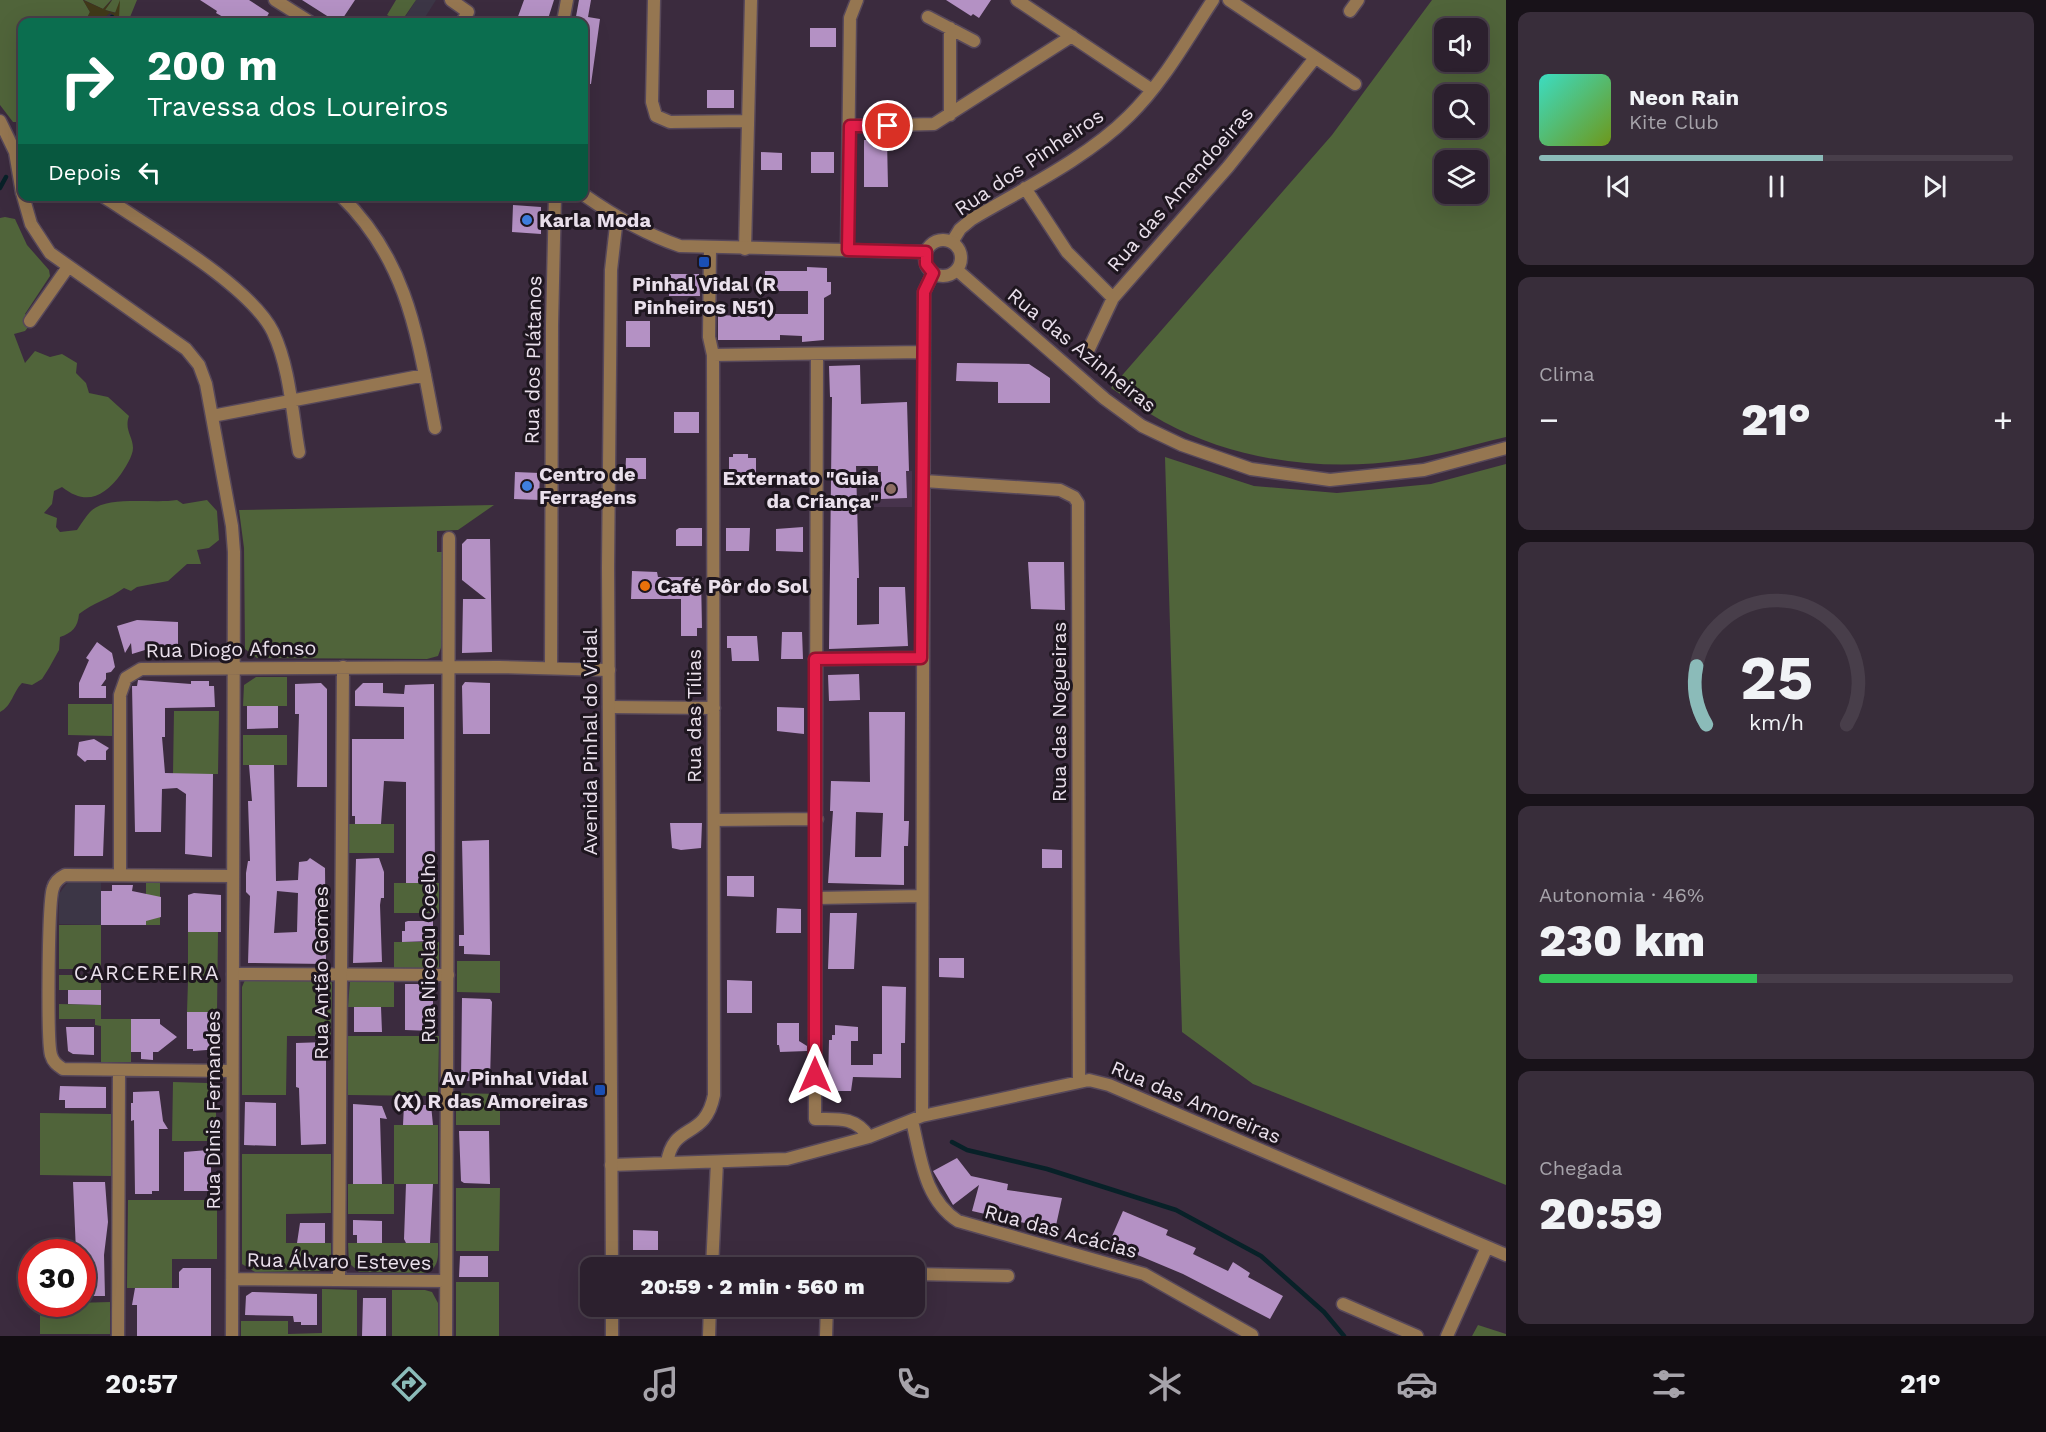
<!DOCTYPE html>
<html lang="pt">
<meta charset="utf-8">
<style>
body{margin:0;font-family:"Work Sans",sans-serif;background:#382d3a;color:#f1f3f6;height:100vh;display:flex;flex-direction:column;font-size:22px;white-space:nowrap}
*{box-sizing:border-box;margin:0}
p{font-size:20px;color:#a6a3aa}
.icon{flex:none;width:33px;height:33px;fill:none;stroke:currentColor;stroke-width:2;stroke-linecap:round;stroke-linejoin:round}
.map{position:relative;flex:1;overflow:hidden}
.details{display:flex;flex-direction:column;gap:12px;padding:12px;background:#181219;width:540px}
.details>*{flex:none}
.banner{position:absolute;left:18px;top:18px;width:570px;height:183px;border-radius:12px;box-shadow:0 6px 24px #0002,0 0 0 2px #483e4a;background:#0b6e4f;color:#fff;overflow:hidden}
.tools{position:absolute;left:1434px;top:18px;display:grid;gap:12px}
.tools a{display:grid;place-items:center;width:54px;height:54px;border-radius:12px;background:#2c202e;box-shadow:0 6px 24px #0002,0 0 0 2px #483e4a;font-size:30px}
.speed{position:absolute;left:18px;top:1239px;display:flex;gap:12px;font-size:30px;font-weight:700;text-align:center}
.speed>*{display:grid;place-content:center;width:78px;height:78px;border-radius:50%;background:#2c202e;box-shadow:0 6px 24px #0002,0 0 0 2px #483e4a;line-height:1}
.speed .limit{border:9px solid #d22;background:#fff;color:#111}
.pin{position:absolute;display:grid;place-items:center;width:51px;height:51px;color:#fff;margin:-26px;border:3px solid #fff;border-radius:50%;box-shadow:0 2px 6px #0007}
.me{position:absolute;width:66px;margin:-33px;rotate:0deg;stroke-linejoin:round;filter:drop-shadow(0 0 4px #0008)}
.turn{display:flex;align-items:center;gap:21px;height:126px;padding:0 30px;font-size:27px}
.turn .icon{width:78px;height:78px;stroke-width:2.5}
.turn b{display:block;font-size:42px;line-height:51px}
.then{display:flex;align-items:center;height:57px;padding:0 30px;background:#0003;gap:12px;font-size:22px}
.big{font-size:45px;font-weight:800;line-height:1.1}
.details .widget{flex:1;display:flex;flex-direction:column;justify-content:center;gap:9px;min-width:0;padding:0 21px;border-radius:12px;background:#382d3a}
.details .dial{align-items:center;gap:0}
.dial svg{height:156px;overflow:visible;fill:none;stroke:#483e4a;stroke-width:7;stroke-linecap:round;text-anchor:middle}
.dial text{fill:#f1f3f6;stroke:none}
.song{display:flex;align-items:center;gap:18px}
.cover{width:72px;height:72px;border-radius:9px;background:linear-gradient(135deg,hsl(170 70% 55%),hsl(80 70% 35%))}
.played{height:6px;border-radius:3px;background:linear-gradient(90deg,#8bbbb9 60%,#483e4a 60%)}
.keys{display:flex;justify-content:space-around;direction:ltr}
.heat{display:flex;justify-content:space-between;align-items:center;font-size:33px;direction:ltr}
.charge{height:9px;border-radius:4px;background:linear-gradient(90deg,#34c759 46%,#483e4a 0)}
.trip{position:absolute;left:580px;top:1257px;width:345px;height:60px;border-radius:12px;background:#2c202e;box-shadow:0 6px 24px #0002,0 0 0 2px #483e4a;font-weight:800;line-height:60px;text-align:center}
.dock{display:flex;height:96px;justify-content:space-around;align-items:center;background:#120d12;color:#a6a3aa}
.dock .icon{width:42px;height:42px}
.dock .active{color:#8bbbb9}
.dock b{font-size:27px;color:#f1f3f6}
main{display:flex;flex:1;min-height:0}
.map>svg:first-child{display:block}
.built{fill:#47334c}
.industrial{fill:#3c3646}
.green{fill:#50643a;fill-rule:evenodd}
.sand{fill:#413919}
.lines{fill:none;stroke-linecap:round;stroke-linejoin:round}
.stream{stroke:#082128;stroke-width:4.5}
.building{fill:#b491c4;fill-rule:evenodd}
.pedestrian-casing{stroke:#57485a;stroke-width:15}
.minor-casing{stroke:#57485a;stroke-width:15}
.tertiary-casing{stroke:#57485a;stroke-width:15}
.pedestrian{stroke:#957651;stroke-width:12}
.minor{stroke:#957651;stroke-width:12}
.tertiary{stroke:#957651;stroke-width:12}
.route-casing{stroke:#92132f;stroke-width:15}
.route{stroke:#e11d48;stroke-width:10}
.shop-dot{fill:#3f7fe0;stroke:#1e161f;stroke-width:2}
.transit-dot{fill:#1a4fb4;stroke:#1e161f;stroke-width:2}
.education-dot{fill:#8d6e63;stroke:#1e161f;stroke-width:2}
.food-dot{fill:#e8710a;stroke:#1e161f;stroke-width:2}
.labels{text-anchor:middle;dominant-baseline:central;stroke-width:6;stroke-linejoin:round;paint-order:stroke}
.street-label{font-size:20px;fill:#eae0ec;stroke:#1e161f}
.poi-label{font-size:20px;font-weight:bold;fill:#eae0ec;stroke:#1e161f;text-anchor:start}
.neighbourhood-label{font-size:21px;letter-spacing:1.5px;fill:#eae0ec;stroke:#1e161f}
</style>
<main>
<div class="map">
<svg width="1506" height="1336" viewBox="0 0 1506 1336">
<rect width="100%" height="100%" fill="#3b2b3e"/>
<path class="built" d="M912,471V507H869V472Z"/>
<path class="industrial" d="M416,0H436L422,22H402Z
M68,882H101V925L59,924V894Z"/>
<path class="green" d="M0,0H83L90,12L85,22H22V117L18,122H13L0,105Z
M84,0H111L103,9Z
M112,0H137L128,22H124L119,17V6L117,13L105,10Z
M396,0H416L401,22L387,15Z
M1432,0H1506V437C1472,445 1438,455 1404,460C1324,472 1236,461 1164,422C1146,412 1128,399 1111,388L1332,135ZM1444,28H1478V62H1444ZM1444,94H1478V128H1444ZM1444,160H1478V194H1444Z
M5,217L15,219L27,245L49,270L50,276L25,314L33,321L25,331L14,334L25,363L35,351L50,357L62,354L77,363L76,373L86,383L89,393L108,397L129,416C124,430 133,436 133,448C133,456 125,468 121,474C104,497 86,506 62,487L54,491L52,504L44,513L57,518L56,527L60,532L77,530C81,524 86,516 91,511C107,495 154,504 177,500L183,504L207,500L217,511L219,540L209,548L197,550L201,564H187L168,581L137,587L131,591L124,588C109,599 93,603 79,614C78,627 72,633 60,637L59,650L49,668L42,679L32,685L22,683C13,692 12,706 0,712V218Z
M1165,457L1254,486L1337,493L1431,484L1506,464V1185L1253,1084L1182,1032Z
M494,505L458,530L437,531V552H443L442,645L438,656L427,659L257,658L245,649L244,548L239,510Z
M256,677H287V706H243L244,685Z
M68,704H112V736L68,735Z
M174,711H219L218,774H173Z
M243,735H287V765H243Z
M349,824H394V853H349Z
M146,882H160V925H146Z
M394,883H439V913H394Z
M59,925H101V969H59Z
M188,932H218L217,1012H187L188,981L182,970L188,963Z
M394,942H439V972H394Z
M457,961H500V993L457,992Z
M59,975H101V990H59Z
M394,977V1007H348L350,980Z
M328,978L332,983L331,1036H287L286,1095H242V987L245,980Z
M59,1004L101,1005V1019H131V1062H101V1026L95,1025V1019H59Z
M348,1036H439L438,1096L348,1095Z
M173,1082L207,1083L215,1086L217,1141H172Z
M456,1093L500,1094V1125H456Z
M40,1113L111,1114V1176L40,1175Z
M394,1125H438V1184H394V1214H348V1184H394Z
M242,1154H331V1213L286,1214V1243H331V1261L324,1271L255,1272L242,1264Z
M456,1188H500L499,1251H456Z
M128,1200H217V1259H172V1288H127Z
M348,1243H438C438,1256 440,1268 425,1273L359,1272L349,1263Z
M456,1282H499V1336H456Z
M322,1289L357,1290V1336H241V1321H288V1334L322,1333Z
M392,1290H425L432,1292L438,1303V1336H392Z
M110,1302V1334H40V1304Z
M1478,1325L1506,1334V1336H1472Z"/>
<path class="sand" d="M83,0L103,9L112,0L105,10L115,13L120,0L119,17L124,22L110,13L99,22H85L90,12Z"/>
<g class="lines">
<path class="stream" d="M109,22L112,17
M0,188L6,177
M952,1142L967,1150L1047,1169L1176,1210L1261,1256L1324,1312L1344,1336"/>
</g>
<path class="building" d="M200,0H249L269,13L264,22H232L216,13L217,11Z
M302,0H355L341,21L337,18L335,21Z
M524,0H554L547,22H516Z
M579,0H591L588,17L600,19L591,84H584V22H575Z
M946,0H991L979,18L973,14L971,16Z
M810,28H836V47H810Z
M707,90H734V108H707Z
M864,140H887L888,187H864Z
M761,152L782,153V170H761Z
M811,152H834V173H811Z
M513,205L541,207V234L512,232Z
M807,267L827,268V282H831V294L824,298V340L802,342V336L780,335V340H718V315L771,317V314H808V291H765V271H807Z
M670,274H699L700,296H669Z
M626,321H650V347H626Z
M957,363L1029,364L1050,378V403H998V382L956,381Z
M860,365L861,404L907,402L909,471H906L907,498L881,499V472H878V466H856L859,578H857V625L879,624V587H905L908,646L829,649L832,397H830L829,366Z
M674,412H699V433H674Z
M733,454H748V458H756V474H729V457H733Z
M626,458H646V479H625Z
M515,472L540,473L539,500L514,499Z
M803,527V552L776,551V529Z
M679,528H702V546H676V530Z
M726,528H750L749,551H726Z
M467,539H490L492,652L462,653L463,599H486L462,580V544Z
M1028,562H1064L1065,610L1031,609Z
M632,571L657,572L658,577H701L702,628H697V636H681V599H631Z
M137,620L178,622V653H158V646L132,654L131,643L125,653L117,626Z
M782,632H802L803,659H781Z
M727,636H757L759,661H732L731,648H727Z
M97,642L112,653L115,667L111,672L106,673V679L101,686H106V698H79V683L89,660L86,658Z
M859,674L860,700L829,701L828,675Z
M138,680L191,684V681H209V686H214L215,707L165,708V737H162L165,773L213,774L212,857L185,854L186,794L177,788L162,789L161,832H135L132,686H137Z
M465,682L490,683V734H463L462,686Z
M321,683L327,689V787H297L299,714H295V684Z
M363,683H383V693L404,694L405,685L434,684L435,883H406V782L384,781L381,824H355V816H352V739H404V707L355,706V691Z
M247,706H278V728L247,729Z
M777,707L804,708V734L777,731Z
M869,712H905L904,821H909L908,846H904V885L828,883L833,811H830L831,781L870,782ZM856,812L883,813L881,857H855Z
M94,739L109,748L106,751V760H87L85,762L77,755L79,742Z
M249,765H274L276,881L298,880L299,862L307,861L310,858L325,868L326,964L248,963L250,896L246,892V873L248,861H250L248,801H252ZM277,891L298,893L297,932L274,933Z
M75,805H105L103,856H74Z
M670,823H702L701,848L681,850L672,848Z
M489,840L490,955L464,954V946H459V935H464L462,841Z
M1042,849L1062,850V868H1042Z
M379,858L384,872V898H381L380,905L382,962L353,963L356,859Z
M727,876H754V897L727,896Z
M112,885H133L132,891L161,897V917L146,921V925H101V891H112Z
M194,893L221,895V932H188V895Z
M777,908L801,909V933H776Z
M830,913H857L854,969H828Z
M408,921H433V941L402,942V931H405V922Z
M939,958H964V978L939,977Z
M727,980L752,981V1013H727Z
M405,984H433V1031L405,1030Z
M882,986L906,987L905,1043H901V1078L853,1077L851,1091H833V1085H828L829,1040H832V1035H835V1025L858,1027V1041H851V1065H873V1054H882Z
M68,990H101V1005L68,1004Z
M462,998L490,999L492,1002L490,1081H461Z
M354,1007H381L382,1032H354Z
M187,1012H220V1049L193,1051V1049H187Z
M131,1019H160V1024L177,1037L158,1052H153V1060L141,1059V1052H131Z
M777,1023H799V1041L807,1046V1051L780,1052L779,1045H777Z
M66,1027H94V1055L73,1054L68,1051Z
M326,1042V1144L301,1145L299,1088L296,1087V1043Z
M60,1086L106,1087V1108H65V1100H59Z
M159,1091L163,1121L168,1129H159V1191H152V1194H135L134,1120L131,1121V1103H133V1092Z
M245,1102L276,1103V1146L244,1145Z
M353,1104L382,1106L387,1119L380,1118L382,1184H353Z
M404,1105H431L433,1125H403Z
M459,1131H489L490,1184L464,1183L461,1181Z
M208,1150L211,1162V1191H184V1152Z
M957,1158L971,1176L1008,1184L1007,1190L1062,1198L1055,1230L972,1211L979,1185L953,1205L933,1171Z
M73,1182H105L108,1222L104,1255L105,1296H82V1252H76Z
M406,1184H433L430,1243H406L404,1239Z
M1123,1211L1168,1230L1166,1235L1196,1248L1193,1254L1228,1271L1233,1262L1250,1273L1248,1277L1283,1296L1270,1319L1183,1274L1109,1243Z
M353,1220L382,1221V1243H357V1235H353Z
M300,1223H325V1243H297Z
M633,1230L658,1231V1250H633Z
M460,1256H488V1277H459Z
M183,1268H211V1336H137V1305H132L135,1288H179V1272Z
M252,1292L317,1294V1325H301V1322H294L293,1316L245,1315L246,1296Z
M363,1298H386V1336H362Z"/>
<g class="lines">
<defs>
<path id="pedestrian" d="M233,974L448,975"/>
<path id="minor" d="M654,0L652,102L656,116L670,122L748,121
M1017,0L1152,90
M1229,0L1355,84
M1350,11L1358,0
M928,17L974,41
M563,22L567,0
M950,28V115
M0,121L15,152L22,193
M850,126L934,124L1072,36
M1025,188L1067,252L1113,298
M23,196L31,224L50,253L186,349L199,365L206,384L232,526L234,552L232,1336
M103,196C148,227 250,285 273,332C290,368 292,413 299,452
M341,196C409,262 418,340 435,428
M952,242L960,229L972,219C1023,189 1087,158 1129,116C1163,83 1187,39 1213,0
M745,249L751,0
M847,250L850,18L857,0
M30,321L68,267
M1087,353L1113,298L1228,167L1315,58
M817,354L815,1119C837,1119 855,1116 869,1137
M713,355L924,352
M212,416L425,375
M924,481L1060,490L1074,497L1078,503L1079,1081
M815,659L921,658
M551,668L552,325L555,196
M609,707L714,708
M714,820L817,819
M120,873V695L126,678L141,669L499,667L609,670
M817,898L922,896
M232,1071L63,1069C57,1065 53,1062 51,1055C47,1041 48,902 53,888C55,881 59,878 65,875L233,876
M922,1116L924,292L933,273
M912,1121C921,1158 924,1199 958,1221L1144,1274L1252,1335
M667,1163C673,1121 705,1141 714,1095L713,355L709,337L710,249
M611,1165L787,1159L869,1137L922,1116L1089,1080L1109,1085L1506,1255
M712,1268L717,1162
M915,1274L1008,1276
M232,1279L446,1281
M339,1279L343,667
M1343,1304L1417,1336
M118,1336L119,1072
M446,1336L449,538
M709,1336L710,1306
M826,1336L827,1306
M1447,1336L1487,1247"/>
<path id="tertiary" d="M275,0L310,22
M451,0L468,12L462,22
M584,195C614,216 645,234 680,246L926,252
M925 258a18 18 0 1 1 36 0a18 18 0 1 1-36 0Z
M957,270L1105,399L1142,426L1182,445L1251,469L1330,480L1424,470L1506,448
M612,1268L608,567L611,270L617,217
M612,1306V1336"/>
</defs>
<use href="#pedestrian" class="pedestrian-casing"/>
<use href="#minor" class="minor-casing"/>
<use href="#tertiary" class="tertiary-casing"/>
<use href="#pedestrian" class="pedestrian"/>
<use href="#minor" class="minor"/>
<use href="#tertiary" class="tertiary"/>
</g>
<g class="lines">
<defs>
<path id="route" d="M815,1075V659L921,658L924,292L933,273L926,264V252L848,250L850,126H888"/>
</defs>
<use href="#route" class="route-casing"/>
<use href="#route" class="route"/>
</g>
<g class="shop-dot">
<circle cx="527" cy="220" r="6"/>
<circle cx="527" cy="486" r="6"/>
</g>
<g class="transit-dot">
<rect x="698" y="256" width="12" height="12" rx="3"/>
<rect x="594" y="1084" width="12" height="12" rx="3"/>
</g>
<circle class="education-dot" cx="891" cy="489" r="6"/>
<circle class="food-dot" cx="645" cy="586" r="6"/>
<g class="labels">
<g class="street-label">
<text transform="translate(1029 162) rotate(-34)">Rua dos Pinheiros</text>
<text transform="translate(1180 189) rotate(-49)">Rua das Amendoeiras</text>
<text transform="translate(1082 350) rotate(39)">Rua das Azinheiras</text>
<text transform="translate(533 360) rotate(-89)">Rua dos Plátanos</text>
<text transform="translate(231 649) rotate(-1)">Rua Diogo Afonso</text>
<text transform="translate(1059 712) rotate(-90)">Rua das Nogueiras</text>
<text transform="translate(694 716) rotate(-90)">Rua das Tílias</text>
<text transform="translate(590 742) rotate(-90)">Avenida Pinhal do Vidal</text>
<text transform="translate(428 948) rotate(-90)">Rua Nicolau Coelho</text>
<text transform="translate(321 973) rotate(-90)">Rua Antão Gomes</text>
<text transform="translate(1196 1102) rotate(23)">Rua das Amoreiras</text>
<text transform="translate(213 1110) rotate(-90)">Rua Dinis Fernandes</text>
<text transform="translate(1061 1231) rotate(15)">Rua das Acácias</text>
<text transform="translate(339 1261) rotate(1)">Rua Álvaro Esteves</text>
</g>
<g class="poi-label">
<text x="539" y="220">Karla Moda</text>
<text x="704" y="284" text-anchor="middle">Pinhal Vidal (R<tspan x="704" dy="23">Pinheiros N51)</tspan></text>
<text x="539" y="474">Centro de<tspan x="539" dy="23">Ferragens</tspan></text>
<text x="879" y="478" text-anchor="end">Externato "Guia<tspan x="879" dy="23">da Criança"</tspan></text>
<text x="657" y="586">Café Pôr do Sol</text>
<text x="588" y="1078" text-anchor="end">Av Pinhal Vidal<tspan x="588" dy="23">(X) R das Amoreiras</tspan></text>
</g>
<g class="neighbourhood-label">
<text x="147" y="972">CARCEREIRA</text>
</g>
</g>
</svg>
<div class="tools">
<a><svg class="icon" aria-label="sound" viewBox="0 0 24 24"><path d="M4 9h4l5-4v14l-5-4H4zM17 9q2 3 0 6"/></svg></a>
<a><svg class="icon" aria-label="search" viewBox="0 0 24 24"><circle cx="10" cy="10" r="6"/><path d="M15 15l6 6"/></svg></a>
<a><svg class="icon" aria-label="layers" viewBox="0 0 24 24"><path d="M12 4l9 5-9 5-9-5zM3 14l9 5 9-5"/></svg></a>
</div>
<div class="speed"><div class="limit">30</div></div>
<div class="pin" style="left:888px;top:126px;background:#d93025"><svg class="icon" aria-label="arrive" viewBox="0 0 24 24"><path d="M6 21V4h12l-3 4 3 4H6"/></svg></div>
<svg class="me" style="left:815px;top:1075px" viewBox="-20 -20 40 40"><path d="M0-17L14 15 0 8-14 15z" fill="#e11d48" stroke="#fff" stroke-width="4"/></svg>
<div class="trip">20:59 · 2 min · 560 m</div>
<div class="banner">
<div class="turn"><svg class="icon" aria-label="right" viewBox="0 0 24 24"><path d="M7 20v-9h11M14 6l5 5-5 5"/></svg><div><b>200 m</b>Travessa dos Loureiros</div></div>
<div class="then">Depois<svg class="icon" aria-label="left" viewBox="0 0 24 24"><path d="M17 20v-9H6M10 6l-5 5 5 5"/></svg></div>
</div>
</div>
<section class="details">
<div class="widget">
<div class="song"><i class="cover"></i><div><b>Neon Rain</b><p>Kite Club</p></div></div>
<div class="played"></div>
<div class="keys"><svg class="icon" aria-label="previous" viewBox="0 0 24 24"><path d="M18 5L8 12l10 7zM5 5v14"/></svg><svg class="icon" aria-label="pause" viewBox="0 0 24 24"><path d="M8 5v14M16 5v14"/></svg><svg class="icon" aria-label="next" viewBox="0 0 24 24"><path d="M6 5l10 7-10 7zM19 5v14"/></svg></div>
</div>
<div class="widget"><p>Clima</p>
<div class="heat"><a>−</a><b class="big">21°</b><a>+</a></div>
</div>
<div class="widget dial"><svg viewBox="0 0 100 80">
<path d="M14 69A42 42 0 1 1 86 69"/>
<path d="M14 69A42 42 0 0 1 9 39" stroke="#8bbbb9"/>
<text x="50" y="56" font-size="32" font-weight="700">25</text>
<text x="50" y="72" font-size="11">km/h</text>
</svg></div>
<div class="widget"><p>Autonomia · 46%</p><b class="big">230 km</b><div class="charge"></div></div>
<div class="widget"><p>Chegada</p><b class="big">20:59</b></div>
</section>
</main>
<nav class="dock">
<b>20:57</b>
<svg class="icon active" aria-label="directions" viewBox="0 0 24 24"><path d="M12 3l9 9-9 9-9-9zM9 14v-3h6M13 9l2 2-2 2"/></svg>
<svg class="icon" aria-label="music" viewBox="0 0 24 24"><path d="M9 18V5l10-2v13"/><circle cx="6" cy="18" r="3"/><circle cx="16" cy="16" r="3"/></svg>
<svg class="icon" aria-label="phone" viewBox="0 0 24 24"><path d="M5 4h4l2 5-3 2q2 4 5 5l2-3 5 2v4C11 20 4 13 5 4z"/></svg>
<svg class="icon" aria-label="climate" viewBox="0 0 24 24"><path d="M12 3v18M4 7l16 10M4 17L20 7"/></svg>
<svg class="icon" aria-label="car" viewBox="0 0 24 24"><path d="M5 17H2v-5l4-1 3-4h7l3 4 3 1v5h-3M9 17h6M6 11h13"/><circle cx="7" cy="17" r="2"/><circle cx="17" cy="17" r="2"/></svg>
<svg class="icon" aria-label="filters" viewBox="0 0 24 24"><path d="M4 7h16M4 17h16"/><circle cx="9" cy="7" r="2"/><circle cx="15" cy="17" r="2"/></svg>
<b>21°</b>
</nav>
